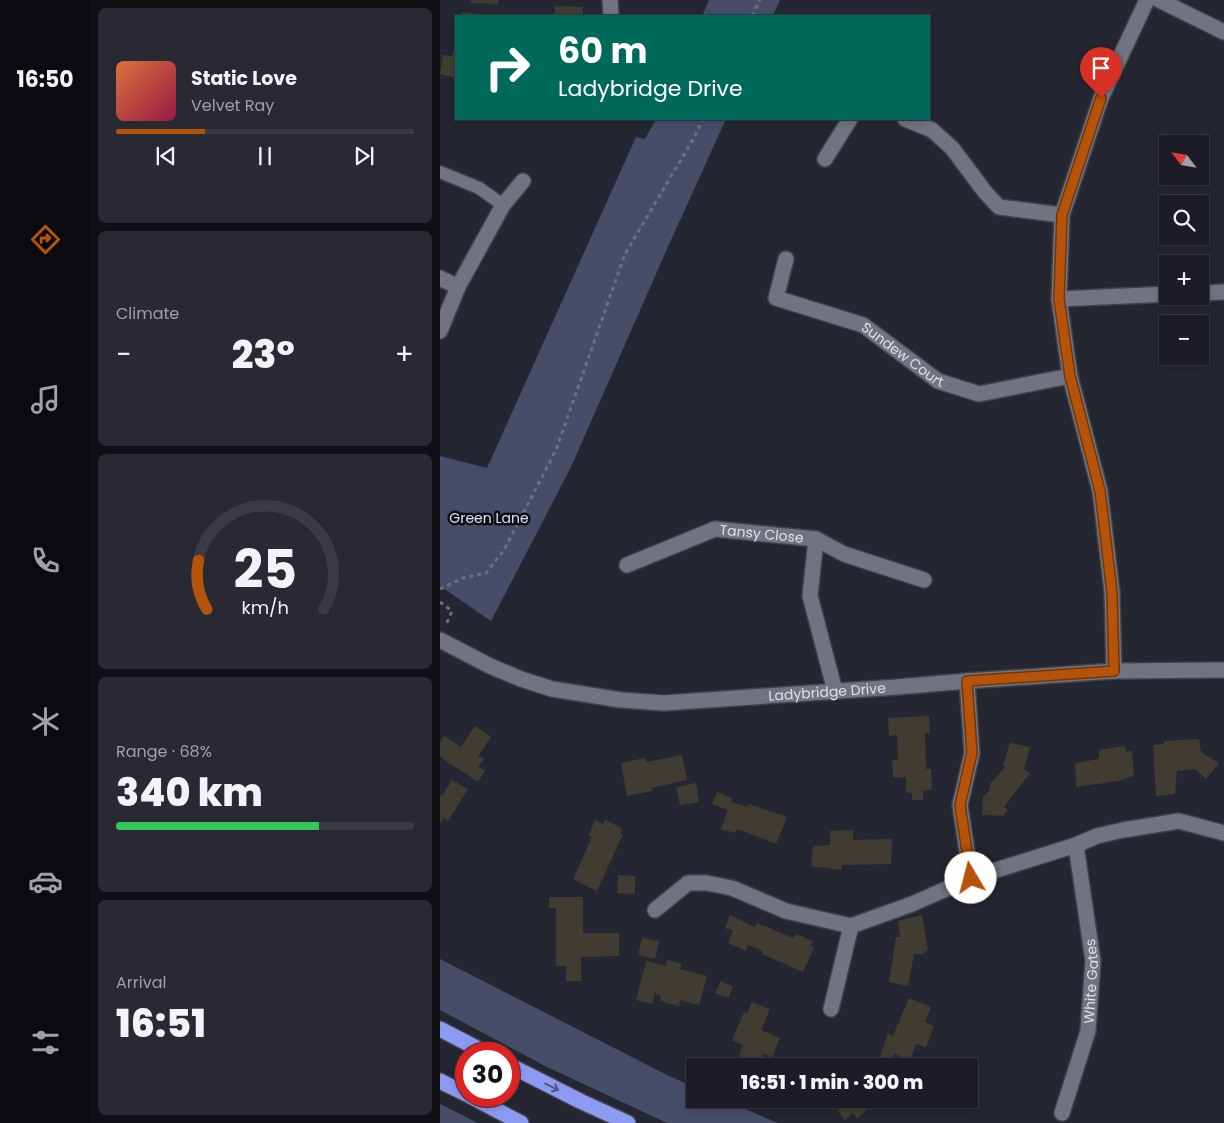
<!DOCTYPE html>
<meta charset="utf-8">
<style>
body{margin:0;font-family:Poppins,sans-serif;background:#282932;color:#f1f3f6;height:100vh;display:flex;flex-direction:column;font-size:19px;white-space:nowrap}
*{box-sizing:border-box;margin:0}
p{font-size:16px;color:#a0a1a7}
.icon{flex:none;width:28px;height:28px;fill:none;stroke:currentColor;stroke-width:2;stroke-linecap:round;stroke-linejoin:round}
.map{position:relative;flex:1;overflow:hidden}
.sheet{display:flex;flex-direction:column;gap:8px;padding:8px;background:#0f0f14;width:350px}
.sheet>*{flex:none}
.hud{position:absolute;left:15px;top:15px;width:475px;height:105px;border-radius:0px;box-shadow:0 2px 8px #0003,0 0 0 1px #393a42;background:#00695c;color:#fff;overflow:hidden}
.needle{width:32px;rotate:301deg}
.fabs{position:absolute;left:719px;top:135px;display:grid;gap:10px}
.fabs a{display:grid;place-items:center;width:50px;height:50px;border-radius:0px;background:#1b1c25;box-shadow:0 2px 8px #0003,0 0 0 1px #393a42;font-size:25px}
.speed{position:absolute;left:15px;top:1042px;display:flex;gap:10px;font-size:25px;font-weight:700;text-align:center}
.speed>*{display:grid;place-content:center;width:65px;height:65px;border-radius:50%;background:#1b1c25;box-shadow:0 2px 8px #0003,0 0 0 1px #393a42;line-height:1}
.speed .limit{border:8px solid #d22;background:#fff;color:#111}
.pin{position:absolute;display:grid;place-items:center;width:42px;height:42px;color:#fff;margin:-51px -21px;border-radius:50% 50% 50% 0;rotate:-45deg;box-shadow:0 0 5px #0007}
.pin .icon{rotate:45deg}
.me{position:absolute;width:55px;margin:-28px;rotate:352deg;stroke-linejoin:round;filter:drop-shadow(0 0 4px #0008)}
.turn{display:flex;align-items:center;gap:18px;height:105px;padding:0 20px;font-size:22px}
.turn .icon{width:65px;height:65px;stroke-width:2.5}
.turn b{display:block;font-size:35px;line-height:42px}
.big{font-size:38px;font-weight:800;line-height:1.1}
.sheet .tile{flex:1;display:flex;flex-direction:column;justify-content:center;gap:8px;min-width:0;padding:0 18px;border-radius:8px;background:#282932}
.sheet .dial{align-items:center;gap:0}
.dial svg{height:130px;overflow:visible;fill:none;stroke:#393a42;stroke-width:7;stroke-linecap:round;text-anchor:middle}
.dial text{fill:#f1f3f6;stroke:none}
.song{display:flex;align-items:center;gap:15px}
.cover{width:60px;height:60px;border-radius:8px;background:linear-gradient(135deg,hsl(20 70% 55%),hsl(340 70% 35%))}
.played{height:5px;border-radius:2px;background:linear-gradient(90deg,#b45309 30%,#393a42 30%)}
.keys{display:flex;justify-content:space-around;direction:ltr}
.heat{display:flex;justify-content:space-between;align-items:center;font-size:28px;direction:ltr}
.charge{height:8px;border-radius:4px;background:linear-gradient(90deg,#34c759 68%,#393a42 0)}
.trip{position:absolute;left:246px;top:1058px;width:292px;height:50px;border-radius:0px;background:#1b1c25;box-shadow:0 2px 8px #0003,0 0 0 1px #393a42;font-weight:800;line-height:50px;text-align:center}
main{display:flex;flex:1;min-height:0}
.tab-bar{display:flex;flex-direction:column;width:90px;justify-content:space-around;align-items:center;background:#0b0b0f;color:#a0a1a7}
.tab-bar .icon{width:35px;height:35px}
.tab-bar .selected{color:#b45309}
.tab-bar b{font-size:22px;color:#f1f3f6}
.map>svg:first-child{display:block}
.green{fill:#474d69}
.building{fill:#413c31}
.lines{fill:none;stroke-linecap:round;stroke-linejoin:round}
.lane-casing{stroke:#3f414a;stroke-width:15}
.street-casing{stroke:#3f414a;stroke-width:18}
.secondary-casing{stroke:#3f414a;stroke-width:18}
.highway-casing{stroke:#3f414a;stroke-width:18}
.path{stroke:#6e7079;stroke-width:3;stroke-dasharray:4 4;stroke-linecap:butt}
.lane{stroke:#717380;stroke-width:12}
.street{stroke:#717380;stroke-width:15}
.secondary{stroke:#717380;stroke-width:15}
.highway{stroke:#8c9af1;stroke-width:15}
.oneway{stroke:#4e5582}
.route-casing{stroke:#753606;stroke-width:12}
.route{stroke:#b45309;stroke-width:9}
.labels{text-anchor:middle;dominant-baseline:central;stroke-width:5;stroke-linejoin:round;paint-order:stroke}
.street-label{font-size:14px;fill:#dfe0e7;stroke:#0f1014}
.park-label{font-size:14px;fill:#dce2fc;stroke:#0f1014}
</style>
<main>
<nav class="tab-bar">
<b>16:50</b>
<svg class="icon selected" aria-label="directions" viewBox="0 0 24 24"><path d="M12 3l9 9-9 9-9-9zM9 14v-3h6M13 9l2 2-2 2"/></svg>
<svg class="icon" aria-label="music" viewBox="0 0 24 24"><path d="M9 18V5l10-2v13"/><circle cx="6" cy="18" r="3"/><circle cx="16" cy="16" r="3"/></svg>
<svg class="icon" aria-label="phone" viewBox="0 0 24 24"><path d="M5 4h4l2 5-3 2q2 4 5 5l2-3 5 2v4C11 20 4 13 5 4z"/></svg>
<svg class="icon" aria-label="climate" viewBox="0 0 24 24"><path d="M12 3v18M4 7l16 10M4 17L20 7"/></svg>
<svg class="icon" aria-label="car" viewBox="0 0 24 24"><path d="M5 17H2v-5l4-1 3-4h7l3 4 3 1v5h-3M9 17h6M6 11h13"/><circle cx="7" cy="17" r="2"/><circle cx="17" cy="17" r="2"/></svg>
<svg class="icon" aria-label="filters" viewBox="0 0 24 24"><path d="M4 7h16M4 17h16"/><circle cx="9" cy="7" r="2"/><circle cx="15" cy="17" r="2"/></svg>
</nav>
<section class="sheet">
<div class="tile">
<div class="song"><i class="cover"></i><div><b>Static Love</b><p>Velvet Ray</p></div></div>
<div class="played"></div>
<div class="keys"><svg class="icon" aria-label="previous" viewBox="0 0 24 24"><path d="M18 5L8 12l10 7zM5 5v14"/></svg><svg class="icon" aria-label="pause" viewBox="0 0 24 24"><path d="M8 5v14M16 5v14"/></svg><svg class="icon" aria-label="next" viewBox="0 0 24 24"><path d="M6 5l10 7-10 7zM19 5v14"/></svg></div>
</div>
<div class="tile"><p>Climate</p>
<div class="heat"><a>−</a><b class="big">23°</b><a>+</a></div>
</div>
<div class="tile dial"><svg viewBox="0 0 100 80">
<path d="M14 69A42 42 0 1 1 86 69"/>
<path d="M14 69A42 42 0 0 1 9 39" stroke="#b45309"/>
<text x="50" y="56" font-size="32" font-weight="700">25</text>
<text x="50" y="72" font-size="11">km/h</text>
</svg></div>
<div class="tile"><p>Range · 68%</p><b class="big">340 km</b><div class="charge"></div></div>
<div class="tile"><p>Arrival</p><b class="big">16:51</b></div>
</section>
<div class="map">
<svg width="784" height="1123" viewBox="0 0 784 1123">
<rect width="100%" height="100%" fill="#242631"/>
<path class="green" d="M269,0H340L333,16H262Z
M216,119H286L227,249L131,467L51,621L0,586V456L47,468L196,137L205,139Z
M0,959L229,1076L255,1087V1099H282L338,1123H227L105,1066L0,1010Z
M0,1104L38,1123H0Z"/>
<path class="building" d="M31,0H58V4L31,3Z
M115,6L143,7V16H114Z
M21,12L53,15V16H21Z
M15,43H16V78L0,74L3,55L12,56Z
M489,716L490,733H485L486,769H491L492,790L483,791V800H472V793L466,792V777L453,778L452,760H458L457,735L449,736L448,718Z
M35,726L51,737L38,756L44,759L38,767L45,770L38,782L0,757V742L4,736L21,747Z
M759,739L761,752L779,763L766,779L755,769L737,771L735,794L716,796L713,745L724,744V741Z
M570,743L590,747L584,769L590,773L564,807L568,810L563,816L542,815L543,796L549,791L550,784L565,767L563,765Z
M685,746L686,752L692,751L694,776L678,781L636,787L635,763L659,759V750Z
M242,755L247,780L211,788L212,791L187,796L181,763L205,758L206,762Z
M12,780L28,789L8,821L4,818L0,824V795L2,796Z
M256,783L259,802L240,805L236,787Z
M277,792L292,798L291,802L307,807L309,804L347,817L336,844L297,829L295,833L281,829L288,810L272,804Z
M155,820L163,824L165,820L182,828L180,833L183,834L157,891L133,879L152,837L148,836Z
M413,830V840L452,839L451,864L402,865L401,870L371,866L373,846L390,845V831Z
M178,875L195,876V894L177,893Z
M109,897H143V933H179V956L141,957V981H126V966H116V908H109Z
M290,915L315,927L317,923L353,938L356,934L373,941L371,946L374,948L363,972L322,954L323,951L308,945L306,951L288,943L293,931L285,928Z
M482,915L488,950L483,954H474L468,986L449,982L456,937H460L458,921Z
M202,938L219,941L215,959L198,955Z
M227,960L242,964L240,969L267,976L259,1005L240,1000L239,1006L220,1001L221,995L215,993L212,1004L196,1000L206,961L226,966Z
M281,981L293,987L288,998L275,993Z
M469,998L491,1007L485,1022L494,1026L486,1047L476,1044L470,1060L454,1054L450,1063L439,1059L448,1034L453,1036Z
M312,1002L330,1009L321,1030L340,1038L332,1058L324,1054L319,1065L299,1056L303,1045L292,1040L304,1012L307,1014Z
M372,1099H391L380,1108Z
M400,1099H448L450,1101L443,1107L438,1101L417,1118L413,1113L405,1120L397,1110L405,1105Z"/>
<g class="lines">
<defs>
<path id="lane" d="M0,172L39,188L63,205"/>
<g id="street">
<path d="M170,0L171,16"/>
<path d="M719,0L784,32"/>
<path d="M465,119L492,130L512,148L545,192L559,207L622,215"/>
<path d="M385,159L410,119"/>
<path id="s1" d="M346,259L336,298L423,325L498,381L539,394L630,376"/>
<path d="M0,278L18,287"/>
<path d="M760,293L784,292"/>
<path d="M619,299L728,294"/>
<path d="M0,331L18,287L63,205L83,181"/>
<path d="M376,539L370,596L395,691"/>
<path id="s2" d="M187,565L275,529L376,539L404,554L484,580"/>
<path d="M674,671L672,592L660,491L630,376L619,299L622,215L661,98L707,0"/>
<path d="M527,681L532,753L520,805L531,878"/>
<path d="M215,910L248,883H267L292,888L346,911L411,926L391,1009"/>
<path d="M411,926L472,904L531,878L636,845L657,836L683,830L739,821L784,833"/>
<path id="s3" d="M622,1113L648,1031L653,961L636,845"/>
</g>
<g id="secondary">
<path id="s4" d="M0,640L50,666L81,679L112,689L181,700L224,703L457,687L527,681L674,671L784,670"/>
</g>
<path id="highway" d="M0,1029L48,1054
M69,1065L140,1101L188,1123
M0,1081L26,1094
M30,1096L81,1123"/>
</defs>
<use href="#lane" class="lane-casing"/>
<use href="#street" class="street-casing"/>
<use href="#secondary" class="secondary-casing"/>
<use href="#highway" class="highway-casing"/>
<path class="path" d="M312,16L320,0
M0,589L23,578L46,573L64,550L116,450L185,254L255,136L263,119
M0,602L12,611L6,625"/>
<use href="#lane" class="lane"/>
<use href="#street" class="street"/>
<use href="#secondary" class="secondary"/>
<use href="#highway" class="highway"/>
</g>
<defs><path id="oneway-shaft" d="M-6 0H5M1.5-3L5.5 0L1.5 3" fill="none" stroke-width="1.6" stroke-linecap="round" stroke-linejoin="round" transform="scale(1.25)"/></defs>
<use class="oneway" href="#oneway-shaft" transform="translate(112 1087) rotate(27)"/>
<g class="lines">
<defs>
<path id="route" d="M531,878L520,805L532,753L527,681L674,671L672,592L660,491L630,376L619,299L622,215L661,98"/>
</defs>
<use href="#route" class="route-casing"/>
<use href="#route" class="route"/>
</g>
<g class="labels">
<g class="street-label">
<text stroke="none"><textPath href="#s1" startOffset="181">Sundew Court</textPath></text>
<text stroke="none"><textPath href="#s2" startOffset="142">Tansy Close</textPath></text>
<text stroke="none"><textPath href="#s4" startOffset="399">Ladybridge Drive</textPath></text>
<text stroke="none"><textPath href="#s3" startOffset="136">White Gates</textPath></text>
</g>
<g class="park-label">
<text x="49" y="518">Green Lane</text>
</g>
</g>
</svg>
<div class="fabs">
<a><svg class="needle" viewBox="-14 -14 28 28"><path d="M0-13l5 13h-10z" fill="#e53935"/><path d="M0 13l5-13h-10z" fill="#a0a1a7"/></svg></a>
<a><svg class="icon" aria-label="search" viewBox="0 0 24 24"><circle cx="10" cy="10" r="6"/><path d="M15 15l6 6"/></svg></a>
<a>+</a>
<a>−</a>
</div>
<div class="speed"><div class="limit">30</div></div>
<div class="pin" style="left:661px;top:98px;background:#d93025"><svg class="icon" aria-label="arrive" viewBox="0 0 24 24"><path d="M6 21V4h12l-3 4 3 4H6"/></svg></div>
<svg class="me" style="left:531px;top:878px" viewBox="-20 -20 40 40"><circle r="19" fill="#fff"/><path d="M0-13L10 11 0 6-10 11z" fill="#b45309"/></svg>
<div class="trip">16:51 · 1 min · 300 m</div>
<div class="hud">
<div class="turn"><svg class="icon" aria-label="right" viewBox="0 0 24 24"><path d="M7 20v-9h11M14 6l5 5-5 5"/></svg><div><b>60 m</b>Ladybridge Drive</div></div>
</div>
</div>
</main>
